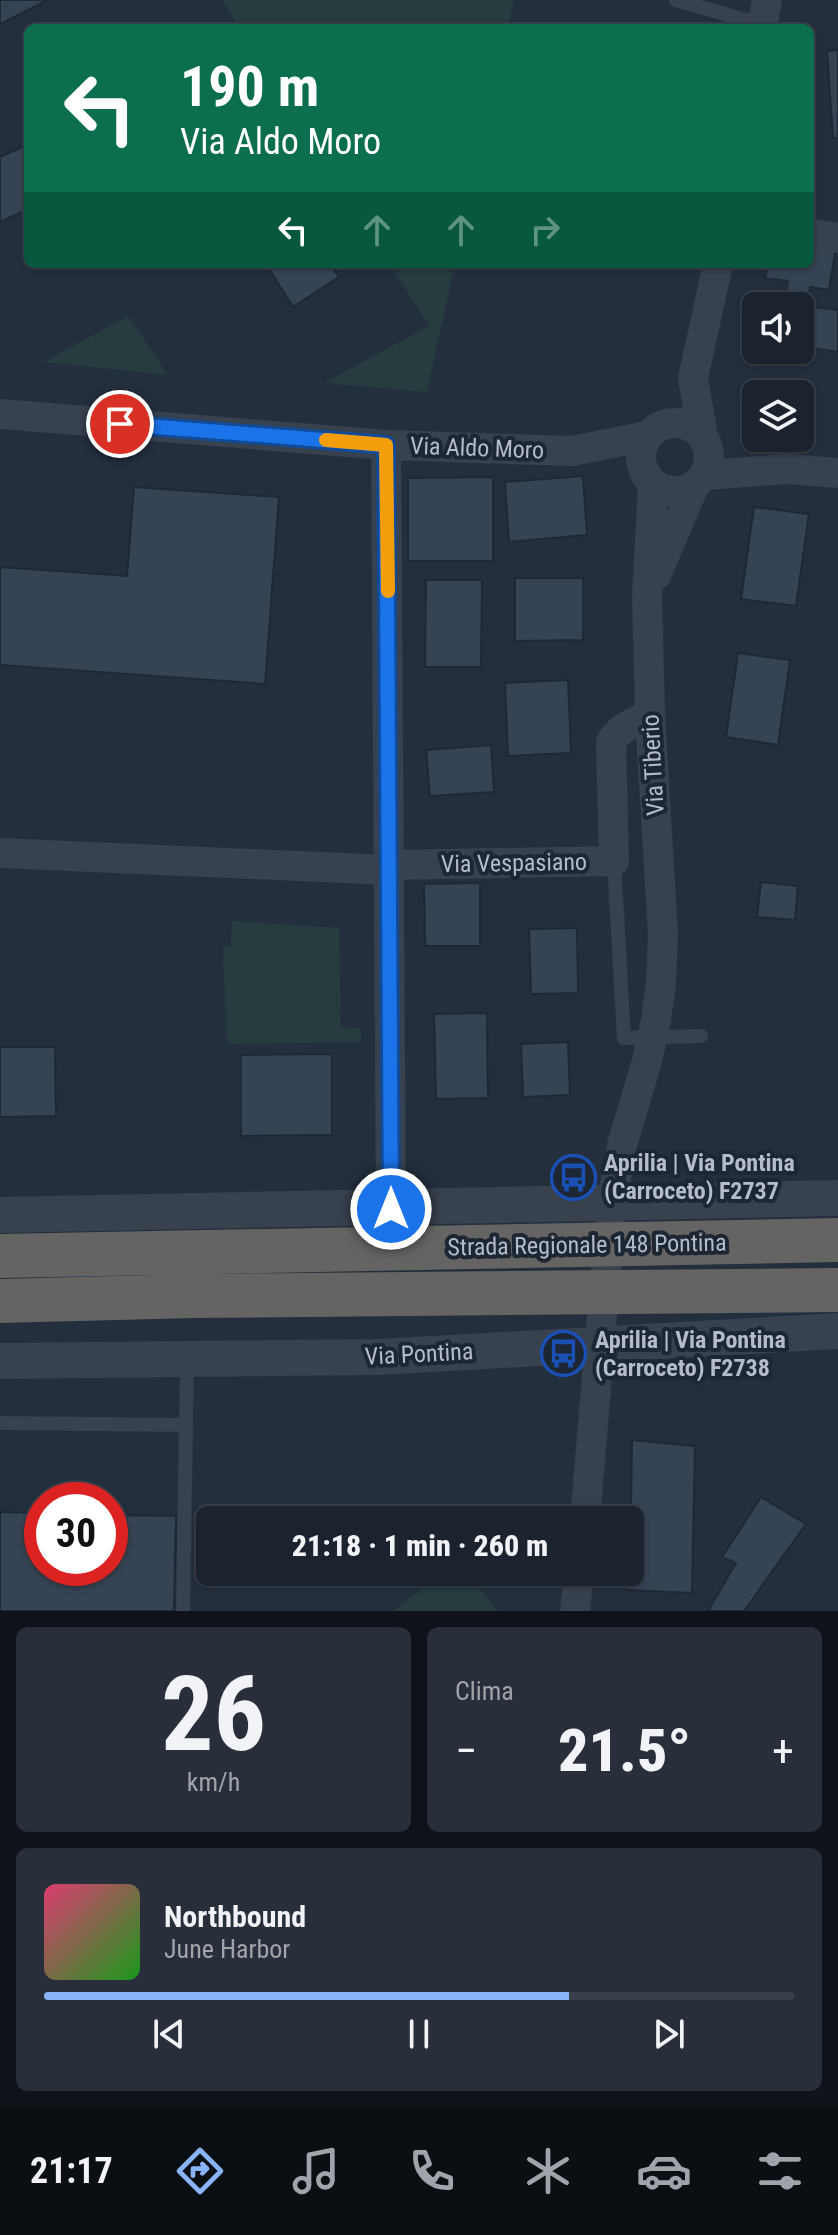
<!DOCTYPE html>
<html lang="it">
<meta charset="utf-8">
<style>
body{margin:0;font-family:"Roboto Condensed",sans-serif;background:#282f3a;color:#f1f3f6;height:100vh;display:flex;flex-direction:column;font-size:30px;white-space:nowrap}
*{box-sizing:border-box;margin:0}
p{font-size:26px;color:#a0a4aa}
.icon{flex:none;width:44px;height:44px;fill:none;stroke:currentColor;stroke-width:2;stroke-linecap:round;stroke-linejoin:round}
.map{position:relative;height:1611px;overflow:hidden}
.panel{display:flex;flex-direction:column;gap:16px;padding:16px;background:#0f1319;flex:1}
.panel>*{flex:none}
.top-card{position:absolute;left:24px;top:24px;width:790px;height:244px;border-radius:12px;box-shadow:0 2px 6px #0004,0 0 0 2px #39404a;background:#0b6e4f;color:#fff;overflow:hidden}
.controls{position:absolute;left:742px;top:292px;display:grid;gap:16px}
.controls a{display:grid;place-items:center;width:72px;height:72px;border-radius:12px;background:#1b232e;box-shadow:0 2px 6px #0004,0 0 0 2px #39404a;font-size:40px}
.speed{position:absolute;left:24px;top:1482px;display:flex;gap:16px;font-size:40px;font-weight:700;text-align:center}
.speed>*{display:grid;place-content:center;width:104px;height:104px;border-radius:50%;background:#1b232e;box-shadow:0 2px 6px #0004,0 0 0 2px #39404a;line-height:1}
.speed .limit{border:12px solid #d22;background:#fff;color:#111}
.pin{position:absolute;display:grid;place-items:center;width:68px;height:68px;color:#fff;margin:-34px;border:4px solid #fff;border-radius:50%;box-shadow:0 2px 8px #0007}
.me{position:absolute;width:88px;margin:-44px;rotate:0deg;stroke-linejoin:round;filter:drop-shadow(0 0 6px #0008)}
.turn{display:flex;align-items:center;gap:28px;height:168px;padding:0 24px;font-size:36px}
.turn .icon{width:104px;height:104px;stroke-width:2.5}
.turn b{display:block;font-size:56px;line-height:68px}
.lanes{display:flex;align-items:center;height:76px;padding:0 24px;background:#0003;justify-content:center;gap:40px;direction:ltr}
.lanes .off{opacity:.35}
.big{font-size:60px;font-weight:800;line-height:1.1}
.panel .tile{flex:1;display:flex;flex-direction:column;justify-content:center;gap:12px;min-width:0;padding:0 28px;border-radius:12px;background:#282f3a}
.panel .dial{align-items:center;gap:0}
.dial b{font-size:104px;line-height:1}
.song{display:flex;align-items:center;gap:24px}
.cover{width:96px;height:96px;border-radius:12px;background:linear-gradient(135deg,hsl(340 70% 55%),hsl(120 70% 35%))}
.played{height:8px;border-radius:4px;background:linear-gradient(90deg,#8ab4f8 70%,#39404a 70%)}
.keys{display:flex;justify-content:space-around;direction:ltr}
.heat{display:flex;justify-content:space-between;align-items:center;font-size:44px;direction:ltr}
.panel .tiles{flex:1;display:grid;gap:16px;grid-template-columns:1fr 1fr}
.tile:last-child{grid-column:span 2}
.trip{position:absolute;left:196px;top:1506px;width:448px;height:80px;border-radius:12px;background:#1b232e;box-shadow:0 2px 6px #0004,0 0 0 2px #39404a;font-weight:800;line-height:80px;text-align:center}
.tabs{display:flex;height:128px;justify-content:space-around;align-items:center;background:#0b0e12;color:#a0a4aa}
.tabs .icon{width:56px;height:56px}
.tabs .active{color:#8ab4f8}
.tabs b{font-size:36px;color:#f1f3f6}
.map>svg:first-child{display:block}
.green{fill:#263c3f}
.building{fill:#364354;stroke:#1f2835;stroke-width:2}
.lines{fill:none;stroke-linecap:round;stroke-linejoin:round}
.service{stroke:#38414e;stroke-width:14}
.minor{stroke:#38414e;stroke-width:30}
.tertiary{stroke:#38414e;stroke-width:36}
.trunk{stroke:#656462;stroke-width:44}
.route-casing{stroke:#114b97;stroke-width:20}
.route{stroke:#1a73e8;stroke-width:14}
.slow{stroke:#f59e0b;stroke-width:14}
.labels{text-anchor:middle;dominant-baseline:central;stroke-width:8;stroke-linejoin:round;paint-order:stroke}
.street-label{font-size:24px;fill:#b4bcc9;stroke:#1d2633}
.poi-label{font-size:24px;font-weight:bold;fill:#b4bcc9;stroke:#1d2633;text-anchor:start}
</style>
<div class="map">
<svg width="838" height="1611" viewBox="0 0 838 1611">
<rect width="100%" height="100%" fill="#242f3e"/>
<path class="green" d="M222,0H514L507,28H240Z
M390,264H455L427,392L324,383L429,326Z
M128,316L168,375L44,362Z
M232,921L339,928L341,1027L361,1028V1042L227,1044L223,947L231,946Z
M442,1572H466L498,1611H394Z"/>
<path class="building" d="M0,0H48L0,24Z
M838,50V138H833L827,51Z
M28,144V209L0,222V157Z
M810,243L836,247L829,290L810,287L806,306L838,310V352L800,346V306H784L788,281L765,278L768,264H810Z
M266,264H330L339,277L293,307Z
M583,476L587,535L509,542L505,482Z
M493,477V561H408V478Z
M134,487L279,497L265,684L0,665V567L127,576Z
M754,507L809,514L796,606L741,599Z
M515,578H583V640L515,641Z
M426,580H482L481,667H425Z
M738,653L790,660L778,745L726,737Z
M568,680L571,753L508,756L505,683Z
M491,745L494,792L430,796L426,750Z
M761,882L798,886L795,920L757,917Z
M480,883V946H425L424,884Z
M577,928L578,993L531,994L529,929Z
M487,1013L488,1098L436,1099L434,1014Z
M568,1042L570,1095L523,1097L521,1044Z
M0,1047H55L56,1116L0,1117Z
M332,1054V1135L241,1136V1055Z
M632,1440L695,1446L692,1593L627,1590L628,1572H630Z
M761,1497L806,1524L744,1611H708L736,1563L722,1557Z
M0,1512L42,1513V1568H110V1515L176,1516L174,1611H0Z"/>
<g class="lines">
<path class="service" d="M676,0L763,25
M614,861L624,1038L701,1036
M0,1423L186,1425
M183,1611L187,1359"/>
<path class="minor" d="M762,28L767,0
M810,234L838,238
M0,414L386,445L572,451L647,436
M641 457a34 34 0 1 1 68 0a34 34 0 1 1-68 0Z
M703,437L693,378L718,264
M386,445L391,1209
M705,475L787,469L838,473
M656,575L694,486
M0,853L390,870
M390,865L614,861L611,742C619,727 636,722 650,714
M585,1520L611,1209L622,1145L647,1061L656,1020L661,983L663,935L650,714L647,595L653,485
M575,1611L579,1572"/>
<path class="tertiary" d="M0,1215L838,1198
M0,1361L379,1357L838,1331"/>
<path class="trunk" d="M0,1256L838,1240
M0,1301L193,1296L838,1290"/>
</g>
<g class="lines">
<defs>
<path id="route" d="M120,424L386,445L391,1209"/>
</defs>
<use href="#route" class="route-casing"/>
<use href="#route" class="route"/>
<path class="slow" d="M326,440L386,445L388,591"/>
</g>
<defs>
<symbol id="bus-ring" viewBox="-11 -11 22 22"><circle r="9.5" fill="#1d2633" stroke="#1a4fb4" stroke-width="1.5"/><path d="M-5-6H5V4H4V6H2V4H-2V6H-4V4H-5ZM-3.5-4V0h7V-4ZM-3.5 1.2v1.5H-2V1.2ZM2 1.2v1.5H3.5V1.2Z" fill="#1a4fb4"/></symbol>
</defs>
<g fill-rule="evenodd">
<use href="#bus-ring" x="548" y="1152" width="51" height="51"/>
<use href="#bus-ring" x="538" y="1328" width="51" height="51"/>
</g>
<g class="labels">
<g class="street-label">
<text transform="translate(477 448) rotate(2)">Via Aldo Moro</text>
<text transform="translate(653 765) rotate(-93)">Via Tiberio</text>
<text transform="translate(514 863) rotate(-1)">Via Vespasiano</text>
<text transform="translate(587 1245) rotate(-1)">Strada Regionale 148 Pontina</text>
<text transform="translate(419 1354) rotate(-3)">Via Pontina</text>
</g>
<g class="poi-label">
<text x="604" y="1163">Aprilia | Via Pontina<tspan x="604" dy="28">(Carroceto) F2737</tspan></text>
<text x="595" y="1340">Aprilia | Via Pontina<tspan x="595" dy="28">(Carroceto) F2738</tspan></text>
</g>
</g>
</svg>
<div class="controls">
<a><svg class="icon" aria-label="sound" viewBox="0 0 24 24"><path d="M4 9h4l5-4v14l-5-4H4zM17 9q2 3 0 6"/></svg></a>
<a><svg class="icon" aria-label="layers" viewBox="0 0 24 24"><path d="M12 4l9 5-9 5-9-5zM3 14l9 5 9-5"/></svg></a>
</div>
<div class="speed"><div class="limit">30</div></div>
<div class="pin" style="left:120px;top:424px;background:#d93025"><svg class="icon" aria-label="arrive" viewBox="0 0 24 24"><path d="M6 21V4h12l-3 4 3 4H6"/></svg></div>
<svg class="me" style="left:391px;top:1209px" viewBox="-20 -20 40 40"><circle r="17" fill="#1a73e8" stroke="#fff" stroke-width="3"/><path d="M0-11L8 9 0 5-8 9z" fill="#fff"/></svg>
<div class="trip">21:18 · 1 min · 260 m</div>
<div class="top-card">
<div class="turn"><svg class="icon" aria-label="left" viewBox="0 0 24 24"><path d="M17 20v-9H6M10 6l-5 5 5 5"/></svg><div><b>190 m</b>Via Aldo Moro</div></div>
<div class="lanes"><svg class="icon" aria-label="left" viewBox="0 0 24 24"><path d="M17 20v-9H6M10 6l-5 5 5 5"/></svg><svg class="icon off" aria-label="ahead" viewBox="0 0 24 24"><path d="M12 20V5M6 11l6-6 6 6"/></svg><svg class="icon off" aria-label="ahead" viewBox="0 0 24 24"><path d="M12 20V5M6 11l6-6 6 6"/></svg><svg class="icon off" aria-label="right" viewBox="0 0 24 24"><path d="M7 20v-9h11M14 6l5 5-5 5"/></svg></div>
</div>
</div>
<section class="panel">
<div class="tiles">
<div class="tile dial"><b>26</b><p>km/h</p></div>
<div class="tile"><p>Clima</p>
<div class="heat"><a>−</a><b class="big">21.5°</b><a>+</a></div>
</div>
<div class="tile">
<div class="song"><i class="cover"></i><div><b>Northbound</b><p>June Harbor</p></div></div>
<div class="played"></div>
<div class="keys"><svg class="icon" aria-label="previous" viewBox="0 0 24 24"><path d="M18 5L8 12l10 7zM5 5v14"/></svg><svg class="icon" aria-label="pause" viewBox="0 0 24 24"><path d="M8 5v14M16 5v14"/></svg><svg class="icon" aria-label="next" viewBox="0 0 24 24"><path d="M6 5l10 7-10 7zM19 5v14"/></svg></div>
</div>
</div>
</section>
<nav class="tabs">
<b>21:17</b>
<svg class="icon active" aria-label="directions" viewBox="0 0 24 24"><path d="M12 3l9 9-9 9-9-9zM9 14v-3h6M13 9l2 2-2 2"/></svg>
<svg class="icon" aria-label="music" viewBox="0 0 24 24"><path d="M9 18V5l10-2v13"/><circle cx="6" cy="18" r="3"/><circle cx="16" cy="16" r="3"/></svg>
<svg class="icon" aria-label="phone" viewBox="0 0 24 24"><path d="M5 4h4l2 5-3 2q2 4 5 5l2-3 5 2v4C11 20 4 13 5 4z"/></svg>
<svg class="icon" aria-label="climate" viewBox="0 0 24 24"><path d="M12 3v18M4 7l16 10M4 17L20 7"/></svg>
<svg class="icon" aria-label="car" viewBox="0 0 24 24"><path d="M5 17H2v-5l4-1 3-4h7l3 4 3 1v5h-3M9 17h6M6 11h13"/><circle cx="7" cy="17" r="2"/><circle cx="17" cy="17" r="2"/></svg>
<svg class="icon" aria-label="filters" viewBox="0 0 24 24"><path d="M4 7h16M4 17h16"/><circle cx="9" cy="7" r="2"/><circle cx="15" cy="17" r="2"/></svg>
</nav>
